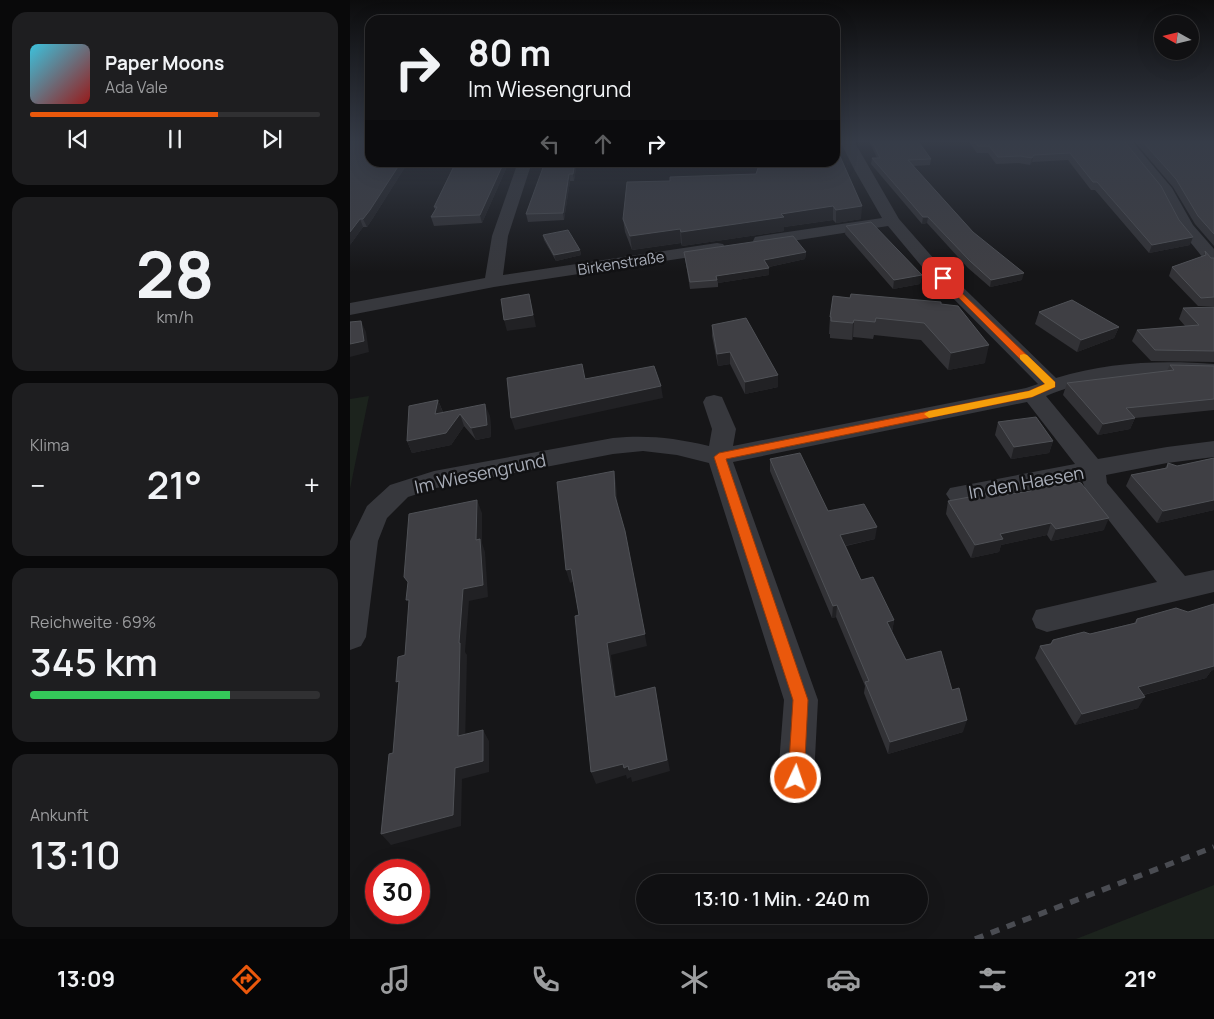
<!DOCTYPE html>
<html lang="de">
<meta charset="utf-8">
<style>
body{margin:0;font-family:Manrope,sans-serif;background:#1e1e20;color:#f1f3f6;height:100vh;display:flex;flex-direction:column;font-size:19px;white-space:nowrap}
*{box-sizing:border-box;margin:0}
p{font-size:16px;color:#9c9d9f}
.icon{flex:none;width:28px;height:28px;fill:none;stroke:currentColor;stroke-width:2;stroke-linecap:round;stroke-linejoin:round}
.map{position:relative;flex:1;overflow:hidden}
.panel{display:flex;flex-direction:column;gap:12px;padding:12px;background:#09090a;width:350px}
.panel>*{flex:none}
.banner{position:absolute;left:15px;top:15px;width:475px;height:152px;border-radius:15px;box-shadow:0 5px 20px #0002,0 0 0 1px #303032;background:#101012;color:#f1f3f6;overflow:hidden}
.needle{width:32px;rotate:278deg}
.fabs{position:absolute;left:804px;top:15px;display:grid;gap:10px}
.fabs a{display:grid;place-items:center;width:45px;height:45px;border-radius:50%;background:#101012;box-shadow:0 5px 20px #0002,0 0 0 1px #303032;font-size:25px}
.speed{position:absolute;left:15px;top:859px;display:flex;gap:10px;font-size:25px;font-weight:700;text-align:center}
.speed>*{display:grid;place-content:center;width:65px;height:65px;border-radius:50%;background:#101012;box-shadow:0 5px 20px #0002,0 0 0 1px #303032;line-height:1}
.speed .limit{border:8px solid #d22;background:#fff;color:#111}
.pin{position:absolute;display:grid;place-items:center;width:42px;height:42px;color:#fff;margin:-21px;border-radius:10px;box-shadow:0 2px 8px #0006}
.me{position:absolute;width:55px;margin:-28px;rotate:3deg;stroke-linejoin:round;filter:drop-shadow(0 0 4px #0008)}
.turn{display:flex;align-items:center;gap:18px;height:105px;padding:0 20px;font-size:22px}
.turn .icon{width:65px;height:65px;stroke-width:2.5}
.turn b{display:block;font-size:35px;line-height:42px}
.lanes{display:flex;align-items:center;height:48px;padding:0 20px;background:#0003;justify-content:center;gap:25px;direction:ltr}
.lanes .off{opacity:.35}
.big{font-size:38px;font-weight:600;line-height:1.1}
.panel .card{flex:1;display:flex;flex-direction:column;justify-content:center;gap:8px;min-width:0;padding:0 18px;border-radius:15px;background:#1e1e20}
.panel .dial{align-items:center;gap:0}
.dial b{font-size:65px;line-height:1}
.song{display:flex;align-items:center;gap:15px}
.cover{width:60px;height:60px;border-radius:8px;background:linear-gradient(135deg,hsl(190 70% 55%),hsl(0 70% 35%))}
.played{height:5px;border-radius:2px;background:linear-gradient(90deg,#ea580c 65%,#303032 65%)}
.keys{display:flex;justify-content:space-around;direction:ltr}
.heat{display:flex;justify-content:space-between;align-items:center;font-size:28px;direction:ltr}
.charge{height:8px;border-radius:4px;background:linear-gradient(90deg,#34c759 69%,#303032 0)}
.trip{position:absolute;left:286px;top:874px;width:292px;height:50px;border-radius:25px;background:#101012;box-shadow:0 5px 20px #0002,0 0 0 1px #303032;font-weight:600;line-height:50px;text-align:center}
.tab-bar{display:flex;height:80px;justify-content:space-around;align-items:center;background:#060607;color:#9c9d9f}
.tab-bar .icon{width:35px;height:35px}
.tab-bar .current{color:#ea580c}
.tab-bar b{font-size:22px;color:#f1f3f6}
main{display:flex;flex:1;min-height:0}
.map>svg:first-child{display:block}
.green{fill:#1c231d}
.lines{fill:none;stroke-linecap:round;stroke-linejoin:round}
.street{fill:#37383d;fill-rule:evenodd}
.rail{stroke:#4a4c52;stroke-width:5.5;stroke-dasharray:9 8;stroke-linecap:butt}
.wall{fill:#323236}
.shaded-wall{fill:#212124}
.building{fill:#3f3f44;stroke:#4f5156}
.route{fill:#ea580c;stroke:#983908}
.slow{fill:#f59e0b}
.labels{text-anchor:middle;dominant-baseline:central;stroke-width:5;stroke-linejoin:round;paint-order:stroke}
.far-street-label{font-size:15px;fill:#a8adb8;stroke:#111113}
.street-label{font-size:18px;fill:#a8adb8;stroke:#111113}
</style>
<main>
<section class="panel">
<div class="card">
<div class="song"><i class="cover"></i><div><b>Paper Moons</b><p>Ada Vale</p></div></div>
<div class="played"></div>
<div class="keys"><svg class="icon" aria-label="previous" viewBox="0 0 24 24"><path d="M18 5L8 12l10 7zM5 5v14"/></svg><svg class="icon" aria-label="pause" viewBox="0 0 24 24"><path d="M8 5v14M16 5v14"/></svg><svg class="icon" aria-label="next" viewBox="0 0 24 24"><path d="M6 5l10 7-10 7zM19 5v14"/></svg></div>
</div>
<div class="card dial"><b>28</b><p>km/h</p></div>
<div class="card"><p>Klima</p>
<div class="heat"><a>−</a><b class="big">21°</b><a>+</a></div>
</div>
<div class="card"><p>Reichweite · 69%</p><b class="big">345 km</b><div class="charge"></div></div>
<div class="card"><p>Ankunft</p><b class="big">13:10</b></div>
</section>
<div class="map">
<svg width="864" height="939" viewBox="0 0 864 939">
<rect width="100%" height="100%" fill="#161618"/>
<path class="green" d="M19,396L0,489V399Z
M864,885V939H726Z"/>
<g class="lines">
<path class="street" d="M490,141H504L549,219L585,260L706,378C758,362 811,360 864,364V376C807,373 749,374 696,396L748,459L817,447L864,441V457L817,463L756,475L757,483L835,576L864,570V592L697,632L686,628L682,619L686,610L807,582L736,491L732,480L609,503L600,500L596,494L600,488L725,464L677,402L383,462L468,700L464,777L459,790L446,795L433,790L428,777L434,700L359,463L327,455L293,451L263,454L86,488L58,497L37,518L28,541L16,637L11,646L0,650V541L17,506L40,485L84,471L263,438C299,435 324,438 359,446L362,429L353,402L356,397L364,395L372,397L386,429L383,446L676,388L688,384L573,268L538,226L411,246L405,245L403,241L405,237L411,236L532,218L504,169Z
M768,141H782L822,188L843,225L864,249V265L858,264L828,227L810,192Z
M168,162H182L158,236L153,275L367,243L373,244L376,248L373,252L367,253L144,287L0,315V303L135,278L142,236Z"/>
<path class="rail" d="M625,939L864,847"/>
</g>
<path class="wall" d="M519,141H568L581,159L580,165L563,166L623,232L672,280L640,287L618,268L577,223L572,224L521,164L522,158H527Z
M618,141H774L840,245L799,253L745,190H741L718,160L682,162L680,165L669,163L646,164L638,153H627Z
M784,141H864V246L845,224L823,187Z
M20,162H80L57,164L23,218L17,227H13L0,245Z
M96,162H159L132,223L84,226L81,217L85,210L84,207L104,165L97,166Z
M227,162L224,181H220L214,220L178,222L176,214Z
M410,162L511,219L486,223L483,220L434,227V231L332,246L331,243L282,250L275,232L273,219L320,181L406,174Z
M496,226L572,275L570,284L543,289L495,234Z
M193,235L230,250L231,255L206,261L194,240Z
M855,251L861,258H864V306H848L819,276L822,267L853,256Z
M334,252H456L455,259L419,267V275L368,283V287L340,289Z
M500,298L591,304L635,363L598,370L571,340L524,335L523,339L503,337L502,340L480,338V334H479L480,317Z
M864,307V362L801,361L782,341L787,330L835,326L829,319L833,308Z
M689,312L769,327L764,338L727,352L685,324Z
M362,325L428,387L395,394L380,364L368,366L362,336Z
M820,365L864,366V410L785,418L780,429L748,435L713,395L717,383L817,371Z
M88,400L93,412L140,416L141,437L126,440L114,426L101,445L62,453L57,441Z
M648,422L703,441L699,453L661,459L645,435Z
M864,458V510L807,523L776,486L781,475L815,468L818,463L827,466Z
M420,459L478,511L525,539L496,546L511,580L544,620L542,632L556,660L613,732L538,754L514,693L515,686L486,617L482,618L420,471Z
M654,495L754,530L701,541L697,535L651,545L649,552L621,558L596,514L598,501Z
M787,619L861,671L856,678L794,695L788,708L725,725L685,658L690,646L784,623Z"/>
<path class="shaded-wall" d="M684,155L682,162L680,165L682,158Z
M51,162H57V164L23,218L17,227L13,219Z
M154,162H159L132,223L130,215Z
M225,162H227L224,181L223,174Z
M219,174L220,181L214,220L213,213Z
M483,206V220L434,227V231L332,246L331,232L431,214Z
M512,206L511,219L486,223V210Z
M573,217H578L577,223L572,224Z
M10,219L13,227L0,245V232Z
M330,229L331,243L282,250L280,236Z
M843,237L840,245L799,253L802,245Z
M230,250L231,255L206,261L204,255Z
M456,252L455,259L414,268V260Z
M419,268V275L368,283L366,276Z
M674,273L672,280L640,287L641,280Z
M572,275L570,284L543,289L544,280Z
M179,294L182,306L186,327L157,331L154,320Z
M504,320L503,337L502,340L503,323Z
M11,321L16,332L19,352L0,357V344Z
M769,327L764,338L727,352L731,340Z
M639,345L635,363L598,370L601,353Z
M380,352V364L368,366L367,354Z
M428,375V387L395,394V382Z
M311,386L313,398L165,430L161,418Z
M88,400L93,413L85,414Z
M135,404L140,416L141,437L126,440L121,428Z
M110,414L114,426L101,445L62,453L57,441Z
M785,418L780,429L748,435L753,424Z
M703,441L699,453L661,459L664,447Z
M264,471L266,483L268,509L265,496Z
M127,500L132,513V543L135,552L138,597L119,601L115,652L117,655L115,748L108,736L109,643L113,589L126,540Z
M864,500V510L807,523L813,511Z
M759,518L754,530L701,541L706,529Z
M701,523L697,535L651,545L649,552L621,558L625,545L650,534Z
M527,527L525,539L489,547L490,535Z
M275,531L297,646L261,655L268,708L265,697L257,643Z
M221,569L225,581L220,583L216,570Z
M487,605L486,617L482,618L483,606Z
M544,620L542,632L537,622Z
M864,663V670L861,671L856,678L781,698L788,687Z
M305,687L320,771L282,782L281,777L277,779L276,775L246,784L241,772L273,764Z
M795,697L788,708L725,725L732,714Z
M617,720L613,732L538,754L540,742Z
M133,730L139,741V772L112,779L111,826L41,845L31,834Z"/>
<path class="building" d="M0,141H20V162H51L20,210L13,219H10L0,232Z
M522,141H568L581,159L558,160L623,232L674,273L641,280L620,261L578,217H573L522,158H530Z
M624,141H774L811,186L829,220L843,237L802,245L747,182H743L720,153L684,155L682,158L670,156L648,157L639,146H628Z
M792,141H864V234L848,216L826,179Z
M485,154H489L512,206L486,210L483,206L431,214L434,217L331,232L330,229L280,236L273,219L277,182L320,181V177L406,174L410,162H485Z
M106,162H154L130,215L81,217L87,207H84Z
M195,162H225L223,174H219L213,213L176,214Z
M521,222L572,275L544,280L496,226Z
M218,230L230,250L204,255L193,235Z
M443,236L456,252L414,260L419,268L366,276L367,280L340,282L334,252Z
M855,251L861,258H864V297L851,298L822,267L856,255Z
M179,294L183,315L154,320L151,299Z
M501,294L591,302V304L608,306L639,345L601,353L574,323L526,318L525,322L504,320L503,323L481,321V317H480L483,296L500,298Z
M722,300L769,327L731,340L689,312Z
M864,307V351L805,350L787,330L849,325L833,308Z
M396,318L428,375L395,382L380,352L367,354L362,325Z
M11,321L14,341L0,344V322Z
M232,364L235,379L304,366L311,386L161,418L157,378Z
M820,365L864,366V399L776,408L785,418L753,424L717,383L824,370Z
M88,400L85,414L135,404L137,425L121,428L110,414L96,433L57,441L59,406Z
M686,417L703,441L664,447L648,422Z
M450,453L478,511L514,504L527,527L490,535L511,580L523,577L544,620L537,622L556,660L591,651L602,690L609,688L617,720L540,742L515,682L519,681L487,605L483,606L420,459Z
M864,458V500L813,511L781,475L817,468L818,463L827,466Z
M264,471L265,496L275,531L295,634L257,643L265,697L305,687L317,760L279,770L278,766L274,768L273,764L241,772L225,616L229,615L221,569L216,570L207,482Z
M718,479L731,483L759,518L706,529L701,523L650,534L653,539L625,545L598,501L636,494L640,488L652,493L654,495L681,491L684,485L693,488L704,486L716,484Z
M127,500L126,540L130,539L133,585L113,589L109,643H110L108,736L133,730V761L105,768L103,815L31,834L39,754L43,753L49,681L46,682L48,657L55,655L59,600H56L58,582L54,577L59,514Z
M864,604V666L788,687L795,697L732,714L690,646L701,644L703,640L734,632L740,634L786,623L787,619L826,608L838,612Z"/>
<linearGradient id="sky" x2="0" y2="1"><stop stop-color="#0c0c0d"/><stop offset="0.52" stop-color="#363c48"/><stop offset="1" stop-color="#363c48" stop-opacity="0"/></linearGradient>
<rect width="864" height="272" fill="url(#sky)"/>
<path class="route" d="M593,275L705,382V387L682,397L376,459L458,700L454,778L452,783L446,786L440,783L438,778L443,700L364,457L369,453L679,391L695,384L590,279V276Z"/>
<path class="slow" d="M674,354L677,355L705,382V387L682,397L579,418L574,414L579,411L679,391L695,384L670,359V355Z"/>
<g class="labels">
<g class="far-street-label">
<text transform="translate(271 263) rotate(-9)">Birkenstraße</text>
</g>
<g class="street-label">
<text transform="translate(130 473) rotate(-12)">Im Wiesengrund</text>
<text transform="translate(676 482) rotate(-10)">In den Haesen</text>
</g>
</g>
</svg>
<div class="fabs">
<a><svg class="needle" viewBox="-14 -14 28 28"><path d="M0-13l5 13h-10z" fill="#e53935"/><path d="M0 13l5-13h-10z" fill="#9c9d9f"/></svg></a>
</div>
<div class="speed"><div class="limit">30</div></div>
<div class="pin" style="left:593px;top:278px;background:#d93025"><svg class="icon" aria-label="arrive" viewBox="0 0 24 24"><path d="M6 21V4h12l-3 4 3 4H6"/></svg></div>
<svg class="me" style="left:446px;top:778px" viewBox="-20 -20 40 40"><circle r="17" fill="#ea580c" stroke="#fff" stroke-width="3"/><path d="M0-11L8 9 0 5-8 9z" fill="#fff"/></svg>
<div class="trip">13:10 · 1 Min. · 240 m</div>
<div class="banner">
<div class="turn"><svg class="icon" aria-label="right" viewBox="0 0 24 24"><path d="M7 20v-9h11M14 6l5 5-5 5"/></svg><div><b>80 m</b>Im Wiesengrund</div></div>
<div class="lanes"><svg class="icon off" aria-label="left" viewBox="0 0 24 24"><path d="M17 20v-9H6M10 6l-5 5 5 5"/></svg><svg class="icon off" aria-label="ahead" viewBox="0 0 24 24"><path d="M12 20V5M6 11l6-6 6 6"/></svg><svg class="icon" aria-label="right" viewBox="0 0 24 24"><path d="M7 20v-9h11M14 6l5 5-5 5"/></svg></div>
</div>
</div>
</main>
<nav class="tab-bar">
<b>13:09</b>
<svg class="icon current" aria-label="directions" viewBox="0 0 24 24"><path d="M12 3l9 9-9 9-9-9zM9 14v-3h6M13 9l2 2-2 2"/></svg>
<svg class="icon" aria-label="music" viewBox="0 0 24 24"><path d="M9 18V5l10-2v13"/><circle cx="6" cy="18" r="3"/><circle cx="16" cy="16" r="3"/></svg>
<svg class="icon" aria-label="phone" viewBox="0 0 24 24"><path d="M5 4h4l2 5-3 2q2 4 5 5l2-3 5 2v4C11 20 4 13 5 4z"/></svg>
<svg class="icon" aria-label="climate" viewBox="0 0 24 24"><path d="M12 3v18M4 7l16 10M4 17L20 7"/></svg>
<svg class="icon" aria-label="car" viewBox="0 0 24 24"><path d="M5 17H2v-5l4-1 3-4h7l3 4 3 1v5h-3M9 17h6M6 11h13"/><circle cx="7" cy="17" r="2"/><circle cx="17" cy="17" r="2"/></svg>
<svg class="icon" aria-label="filters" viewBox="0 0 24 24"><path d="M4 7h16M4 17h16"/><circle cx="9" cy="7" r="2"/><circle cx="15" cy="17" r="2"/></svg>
<b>21°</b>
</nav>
